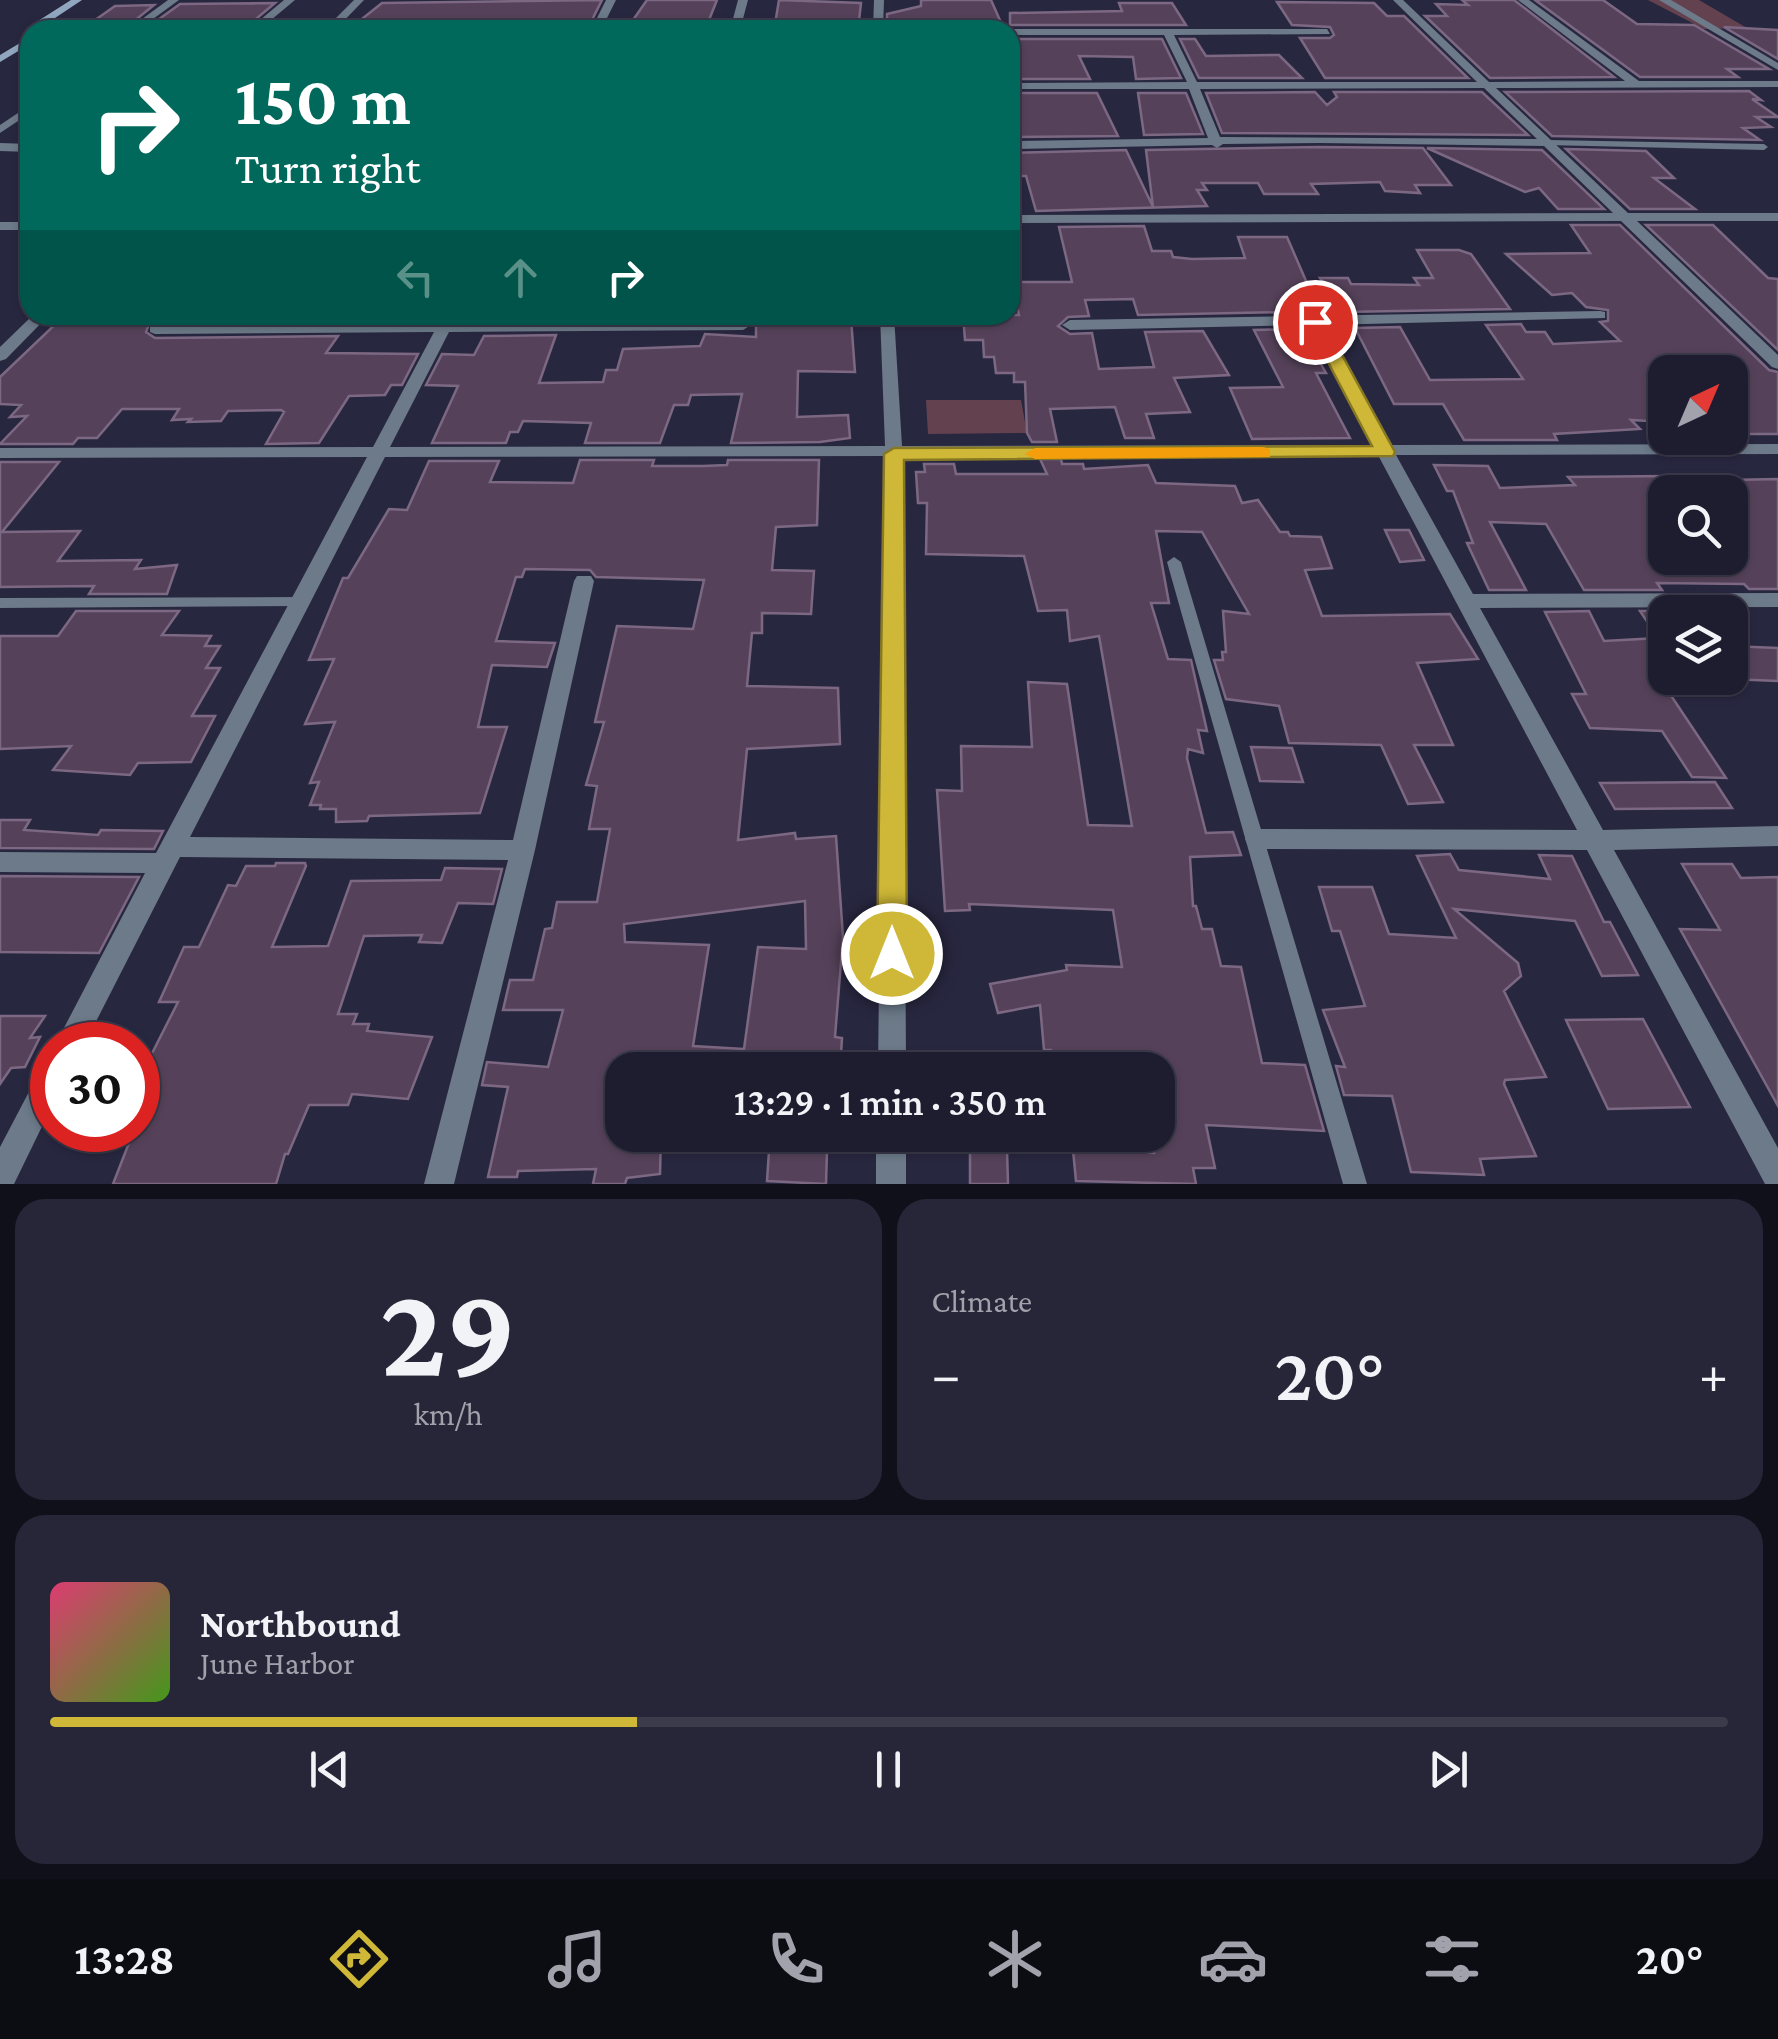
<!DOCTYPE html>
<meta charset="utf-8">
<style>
body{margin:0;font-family:"Crimson Pro",serif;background:#262638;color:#f1f3f6;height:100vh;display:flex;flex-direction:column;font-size:38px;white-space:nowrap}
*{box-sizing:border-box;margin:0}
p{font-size:32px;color:#a1a2ab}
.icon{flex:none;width:55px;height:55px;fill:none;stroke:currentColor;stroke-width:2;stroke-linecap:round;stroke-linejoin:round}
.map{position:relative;height:1184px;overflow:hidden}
.drawer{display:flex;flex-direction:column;gap:15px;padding:15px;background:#10101a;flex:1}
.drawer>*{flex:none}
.banner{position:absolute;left:20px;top:20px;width:1000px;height:305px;border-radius:30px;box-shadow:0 2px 8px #0004,0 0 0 2px #3c3b4c;background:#00695c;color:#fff;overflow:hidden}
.needle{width:65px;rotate:44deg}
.buttons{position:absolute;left:1648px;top:355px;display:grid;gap:20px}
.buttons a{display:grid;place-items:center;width:100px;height:100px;border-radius:20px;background:#1e1d30;box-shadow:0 2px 8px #0004,0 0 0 2px #3c3b4c;font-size:50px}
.speed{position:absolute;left:30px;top:1022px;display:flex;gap:20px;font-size:50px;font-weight:700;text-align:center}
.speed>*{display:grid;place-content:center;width:130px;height:130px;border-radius:50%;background:#1e1d30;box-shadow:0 2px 8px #0004,0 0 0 2px #3c3b4c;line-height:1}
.speed .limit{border:15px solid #d22;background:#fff;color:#111}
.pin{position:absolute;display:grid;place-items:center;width:85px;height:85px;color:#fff;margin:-42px;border:5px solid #fff;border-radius:50%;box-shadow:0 2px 10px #0007}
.me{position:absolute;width:110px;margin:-55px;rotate:0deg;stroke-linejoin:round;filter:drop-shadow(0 0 8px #0008)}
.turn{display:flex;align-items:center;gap:35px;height:210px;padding:0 50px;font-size:45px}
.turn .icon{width:130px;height:130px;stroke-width:2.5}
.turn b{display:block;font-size:70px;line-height:85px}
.lanes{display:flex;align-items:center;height:95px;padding:0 50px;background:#0003;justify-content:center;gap:50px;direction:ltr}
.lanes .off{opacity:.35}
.big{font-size:75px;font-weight:600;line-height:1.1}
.drawer .widget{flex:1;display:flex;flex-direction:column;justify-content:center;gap:15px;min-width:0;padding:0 35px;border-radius:30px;background:#262638}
.drawer .dial{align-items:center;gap:0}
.dial b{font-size:130px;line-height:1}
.song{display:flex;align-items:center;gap:30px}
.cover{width:120px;height:120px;border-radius:15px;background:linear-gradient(135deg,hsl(340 70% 55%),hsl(100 70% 35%))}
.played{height:10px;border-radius:5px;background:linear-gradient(90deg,#cfb837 35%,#3c3b4c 35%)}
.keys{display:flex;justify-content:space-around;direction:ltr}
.heat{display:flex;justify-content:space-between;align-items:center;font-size:55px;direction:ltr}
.drawer .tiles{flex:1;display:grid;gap:15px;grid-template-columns:1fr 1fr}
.widget:last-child{grid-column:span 2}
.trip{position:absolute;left:605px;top:1052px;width:570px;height:100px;border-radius:30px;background:#1e1d30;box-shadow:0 2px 8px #0004,0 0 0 2px #3c3b4c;font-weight:600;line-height:100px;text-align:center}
.menu{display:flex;height:160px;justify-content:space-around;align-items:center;background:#0c0c13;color:#a1a2ab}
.menu .icon{width:70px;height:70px}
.menu .current{color:#cfb837}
.menu b{font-size:45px;color:#f1f3f6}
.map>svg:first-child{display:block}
.green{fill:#64414f}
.building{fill:#55425a;stroke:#7c6882;stroke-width:2.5;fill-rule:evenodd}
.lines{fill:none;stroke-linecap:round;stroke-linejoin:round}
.lane{fill:#6c7a89;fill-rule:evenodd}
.street{fill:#6c7a89;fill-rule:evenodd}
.secondary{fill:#91a7bf;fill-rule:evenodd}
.route{fill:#cfb837;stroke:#877824;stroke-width:2.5}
.slow{fill:#f59e0b}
</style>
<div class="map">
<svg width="1778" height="1184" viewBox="0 0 1778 1184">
<rect width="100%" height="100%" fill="#282740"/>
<path class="green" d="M1648,0H1699L1747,28L1704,29Z
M926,400H1021L1027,433L928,434Z"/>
<path class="building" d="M602,0L587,30L416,25L411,30H348L382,3Z
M647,0H717L705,30H626Z
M779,0L861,3L858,30H774Z
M921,0H991L1003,27L938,30V25H887V14L921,6Z
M1462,0H1514L1614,77L1490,78L1425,16H1447L1436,4L1468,5Z
M1535,0H1603L1637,24L1694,25L1769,69H1727L1738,77H1640Z
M1277,2L1374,3L1387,16H1404L1468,78H1325L1300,38H1330L1334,35L1330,27L1292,25Z
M275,3L244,29L144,30L180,4Z
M1119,3H1172L1186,25H1010V13L1122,11Z
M154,5L123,30H81L115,6Z
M1724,27L1778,30V59Z
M1010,39H1162L1181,78L1136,79L1133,57L1079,56L1090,79H1010Z
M1180,39H1195L1206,56L1279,55L1302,78H1199Z
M1749,91L1761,100L1752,99L1778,117H1756L1771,127L1743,128L1760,140L1552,136L1505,92Z
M1315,92L1327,105L1337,97L1334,92H1482L1528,135L1222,133L1206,93Z
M1010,93H1097L1118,136L1010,137Z
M1138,93H1186L1203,134L1144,135Z
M1319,147L1423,148L1451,185H1415L1420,193L1385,191L1380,182L1311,184L1318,194H1264L1258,183H1202L1207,190H1197L1207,206L1036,211L1026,176H1010V153L1126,150L1153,207L1146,150Z
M1427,148L1542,150L1604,209H1558L1539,188L1525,192Z
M1566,149L1646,151L1674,178H1654L1695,209H1630Z
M1571,225H1620L1769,370L1778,372V434H1730V372H1665V422L1631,420L1640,429L1554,434L1557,440H1464L1443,404H1394L1355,328L1400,327L1430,380L1523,379L1486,325L1521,324L1526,332H1545L1553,344L1620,341L1600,322L1608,321V310L1586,307L1572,293L1552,295L1506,254L1590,253Z
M1646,225H1713L1768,278L1778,279V350Z
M1144,226L1152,251H1171L1173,257L1192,259L1245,258L1238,237H1287L1313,297H1283L1291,312L1138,315L1133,299L1085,300L1089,316L1068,317L1058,326L1070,334L1092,333L1099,369L1154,367L1145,332L1203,331L1229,375L1174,378L1190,412L1146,414L1154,438H1125L1115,407L1050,409L1057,442H1032L1027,433L1025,382H1014V373H996L994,357H984L983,340H965L963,315H1019L1012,282H1072L1059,227Z
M1417,250H1459L1471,254L1510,309L1342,312L1320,278H1348L1351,284L1419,285L1414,278H1433Z
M65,315H313L309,321L150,322L146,332L155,338L338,336L326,353L418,354L402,385H391L385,395L349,396L319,443L266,444L284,412L281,410L228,411L221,421L188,422L191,419L172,420L179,409H122L97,438H78L73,444H0L27,416L10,417L21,405L0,404V377Z
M756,315L851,318L855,372L798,371L797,417L848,415L850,438L820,442L731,443L742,394L691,395L688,405H674L660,443H585L591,423L523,421L518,432H510L506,443H432L458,386L426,385L442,354L474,355L484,336L556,335L539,383L603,382L606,370H617L623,349L700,346L705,334L756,337Z
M1301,329L1326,373H1316L1350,438L1252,439L1230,388L1283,387L1254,330Z
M1040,459H1061L1062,464H1083L1084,469L1148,465L1156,483L1235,486L1242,503L1258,500L1280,532H1288L1290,536L1321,537L1332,568L1305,570L1322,616L1450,614L1478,659L1417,663L1453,745H1414L1443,802L1408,804L1381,745L1289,743L1279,706L1226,699L1214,660H1223L1222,652H1226L1223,611L1249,614L1202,532L1156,531L1169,603H1151L1168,659L1191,660L1207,731L1198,730L1203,753L1188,749L1187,758L1206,833L1233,832L1241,855L1190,857L1193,906H1196L1202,929H1212L1221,966L1241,967L1262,1063L1305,1065L1324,1131L1206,1125L1215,1168H1193L1196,1184L1076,1181L1073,1150L1154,1153L1151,1136H1167L1159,1067H1053L1051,1050H1044L1040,1005L998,1013L990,984L1067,970L1066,965L1122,967L1113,910L969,904L970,910L945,911L937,790L962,791L961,746L1032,747L1028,682L1067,684L1088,825L1132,826L1099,636L1070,641L1067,610L1038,611L1024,556L926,554L927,503H918L916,472H925L924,464H954L956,474H1047Z
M580,460H654L652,466H703L727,465L728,460H819L817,525L776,527L772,570L814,571L811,614L762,613V633H752L747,686L838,688L840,744L747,749L738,840L795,833L796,839L836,836L843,937L835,1037L842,1038L840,1070H622V1135H661L660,1174L627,1178L625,1184H593L596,1169L518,1171L517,1177H488L508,1087L482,1085L487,1062L548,1067L563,1010H503L510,980H533L545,929L552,928L557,902H597L610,829H589L597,786L586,785L604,722H595L617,626L693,629L704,580L596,577L590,570L525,569L522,577H516L496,641L555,643L547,667L492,665L478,727H507L480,813L369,816L367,821L336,822V809H320L321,805H310L319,782L310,783L335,722L305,724L334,659L309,660L343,578H348L389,509L407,510L429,461H499L490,482L573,483ZM805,901L806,949L758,947L744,1049L693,1046L709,945L625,942L624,924Z
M0,462H59L2,532L80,531L58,561L141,560L135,569L177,565L167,594H89L94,586L0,587Z
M1434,465L1488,466L1500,488L1575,485L1568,477L1665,476V558H1747L1730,538V480L1778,479V589H1749L1744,584L1657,583L1662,590H1584L1546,524L1490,522L1526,590H1489L1467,543H1473L1453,491H1447Z
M1385,530H1409L1424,560L1400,562Z
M76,611H179L162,635L211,636L205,646H220L206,668H220L192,716H215L191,762L138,763L130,775L53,770L71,746L0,749V636H58Z
M1589,611L1604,641L1658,638L1640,611H1665V658L1652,667L1726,778L1692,777L1662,731L1590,728L1572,694H1586L1545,612Z
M1730,646L1778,648V681L1730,679Z
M1251,747L1292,748L1303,782L1260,781Z
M1715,782L1732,808L1615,809L1600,783Z
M0,820H30L24,830L98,835L101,830L163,831L154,849L0,848Z
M1450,854L1459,870L1550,879L1539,855L1572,856L1604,922H1610L1638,975L1602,976L1575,921L1454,909L1518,963L1521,976L1504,991L1546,1077L1505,1080L1504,1084L1536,1156L1480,1159L1484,1175L1411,1172L1392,1096L1344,1095L1336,1066L1345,1067L1323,1010L1365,1006L1340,931H1332L1319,887H1372L1389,934L1456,938L1417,856Z
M276,863H305L306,866L272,947L328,946L351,881L441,880L445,868L502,869L493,904L458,903L442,943L419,942L422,935L364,936L338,1014H357L353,1024H369L367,1031L432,1037L408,1099L352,1094L348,1105H309L288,1154H285L276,1184H113L134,1130H138V1081L178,1002H159L184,947H199L228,885L236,886L246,866H275Z
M1682,864H1732L1741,878L1778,877V1106L1680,929L1720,930Z
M0,876L139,877L99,953L0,952Z
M0,1016H45L30,1038L40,1037L25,1067L11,1068L0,1084Z
M1643,1019L1690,1107L1608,1109L1566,1020Z
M970,1147L1007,1149L1008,1184H970Z
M769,1151H827L826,1184L767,1181Z"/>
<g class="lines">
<path class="lane" d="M1548,140L1764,144L1768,147L1764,150L1545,145L1544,143Z
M1174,557L1181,562L1367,1184H1343L1167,562Z
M300,597L308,602L305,606L0,608V598Z"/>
<path class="street" d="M168,0H179L138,30H127Z
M284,0H295L259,30H248Z
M354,0H364L335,30H324Z
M606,0H616L601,30H591Z
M738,0H748L740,30H730Z
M874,0H884L883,30H873Z
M1393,0H1403L1489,82L1625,81L1518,0H1529L1639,81H1778V87L1496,88L1628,213H1778V221H1637L1778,355V369L1772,367L1621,221L1010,223V215L1613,213L1544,146L1319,143L1223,144L1217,148L1212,145L1010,149V141L1208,138L1189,89H1010V83L1187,82L1164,35H1010V30H1006L1010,29H1327L1330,34L1174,35L1197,82H1477ZM1484,88L1537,139L1220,137L1200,89Z
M1659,0H1671L1778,63V70Z
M30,105V113L0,133V125Z
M0,143L30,144V152L0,151Z
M0,222H30V230H0Z
M1600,311L1605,312V318L1324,325L1390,445L1778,444V454L1396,455L1473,594L1778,593V607L1480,608L1603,830L1778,826V846L1614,850L1778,1148V1184H1765L1587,850L1257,849L1248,846L1245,839L1248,832L1257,829L1577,830L1378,455L903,456L906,1070H878L885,456L385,457L190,837L513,840L574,581L577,576H591L594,581L535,850L454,1184H424L508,860L180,857L84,1045H55L145,873L0,872V852L156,853L367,457L0,458V448L373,447L434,332L155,334L150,332V326L743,320L751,325L743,330L449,332L390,447L885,446L880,315H894L902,446L1373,445L1309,325L1070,330L1062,325L1070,320Z
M33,315H49L6,359L0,361V347Z
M52,1063V1106L14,1184H0V1147L42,1067Z
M876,1135H906V1184H876Z"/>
<path class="secondary" d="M71,0H82L37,30L27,32V28Z
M30,37V44L0,62V55Z"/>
</g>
<path class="route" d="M1315,317L1324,322L1395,452L1393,456L904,460L907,954L903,964L892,968L881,964L877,954L884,454L894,448L1372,446L1307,322Z"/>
<path class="slow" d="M1263,447L1270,449V457L1035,459L1025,454L1035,448Z"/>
</svg>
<div class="buttons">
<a><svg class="needle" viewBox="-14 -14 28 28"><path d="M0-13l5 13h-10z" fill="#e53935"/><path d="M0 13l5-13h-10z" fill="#a1a2ab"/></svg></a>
<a><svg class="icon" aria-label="search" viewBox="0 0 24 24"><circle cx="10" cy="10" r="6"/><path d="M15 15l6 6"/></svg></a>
<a><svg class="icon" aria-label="layers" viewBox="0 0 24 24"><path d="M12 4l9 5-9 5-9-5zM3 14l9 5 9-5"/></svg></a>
</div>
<div class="speed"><div class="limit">30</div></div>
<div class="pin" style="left:1315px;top:322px;background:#d93025"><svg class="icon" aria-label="arrive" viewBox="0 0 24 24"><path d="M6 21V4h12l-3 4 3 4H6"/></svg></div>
<svg class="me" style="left:892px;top:954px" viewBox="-20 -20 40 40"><circle r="17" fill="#cfb837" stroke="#fff" stroke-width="3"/><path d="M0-11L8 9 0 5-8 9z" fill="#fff"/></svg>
<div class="trip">13:29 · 1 min · 350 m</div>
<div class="banner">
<div class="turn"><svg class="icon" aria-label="right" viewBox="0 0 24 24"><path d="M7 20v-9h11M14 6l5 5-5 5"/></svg><div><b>150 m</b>Turn right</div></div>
<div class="lanes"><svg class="icon off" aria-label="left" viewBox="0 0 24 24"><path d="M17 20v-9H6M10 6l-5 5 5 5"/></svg><svg class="icon off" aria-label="ahead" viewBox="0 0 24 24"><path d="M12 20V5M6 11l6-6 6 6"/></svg><svg class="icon" aria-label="right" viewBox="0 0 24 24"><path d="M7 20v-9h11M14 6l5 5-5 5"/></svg></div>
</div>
</div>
<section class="drawer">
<div class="tiles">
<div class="widget dial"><b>29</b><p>km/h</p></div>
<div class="widget"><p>Climate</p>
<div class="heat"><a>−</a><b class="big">20°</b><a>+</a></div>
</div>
<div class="widget">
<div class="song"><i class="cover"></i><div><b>Northbound</b><p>June Harbor</p></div></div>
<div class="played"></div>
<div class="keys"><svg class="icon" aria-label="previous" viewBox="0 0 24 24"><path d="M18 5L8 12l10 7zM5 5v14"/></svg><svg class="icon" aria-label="pause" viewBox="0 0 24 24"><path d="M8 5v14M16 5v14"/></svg><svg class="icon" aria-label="next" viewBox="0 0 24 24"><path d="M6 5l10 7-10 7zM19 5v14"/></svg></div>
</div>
</div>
</section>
<nav class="menu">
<b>13:28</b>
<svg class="icon current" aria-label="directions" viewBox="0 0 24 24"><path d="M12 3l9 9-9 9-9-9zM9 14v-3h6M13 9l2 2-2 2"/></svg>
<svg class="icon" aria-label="music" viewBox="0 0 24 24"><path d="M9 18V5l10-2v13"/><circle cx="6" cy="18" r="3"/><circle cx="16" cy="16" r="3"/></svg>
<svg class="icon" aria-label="phone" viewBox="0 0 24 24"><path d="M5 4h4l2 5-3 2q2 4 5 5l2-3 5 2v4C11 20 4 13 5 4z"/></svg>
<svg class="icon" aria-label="climate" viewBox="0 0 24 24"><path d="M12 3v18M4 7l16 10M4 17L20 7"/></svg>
<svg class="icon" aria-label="car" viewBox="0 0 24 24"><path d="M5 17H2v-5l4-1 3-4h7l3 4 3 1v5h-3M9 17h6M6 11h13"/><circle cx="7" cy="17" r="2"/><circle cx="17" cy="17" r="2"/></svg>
<svg class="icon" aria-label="filters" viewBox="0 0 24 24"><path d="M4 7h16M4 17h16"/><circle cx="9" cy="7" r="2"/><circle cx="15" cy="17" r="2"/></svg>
<b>20°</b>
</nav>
